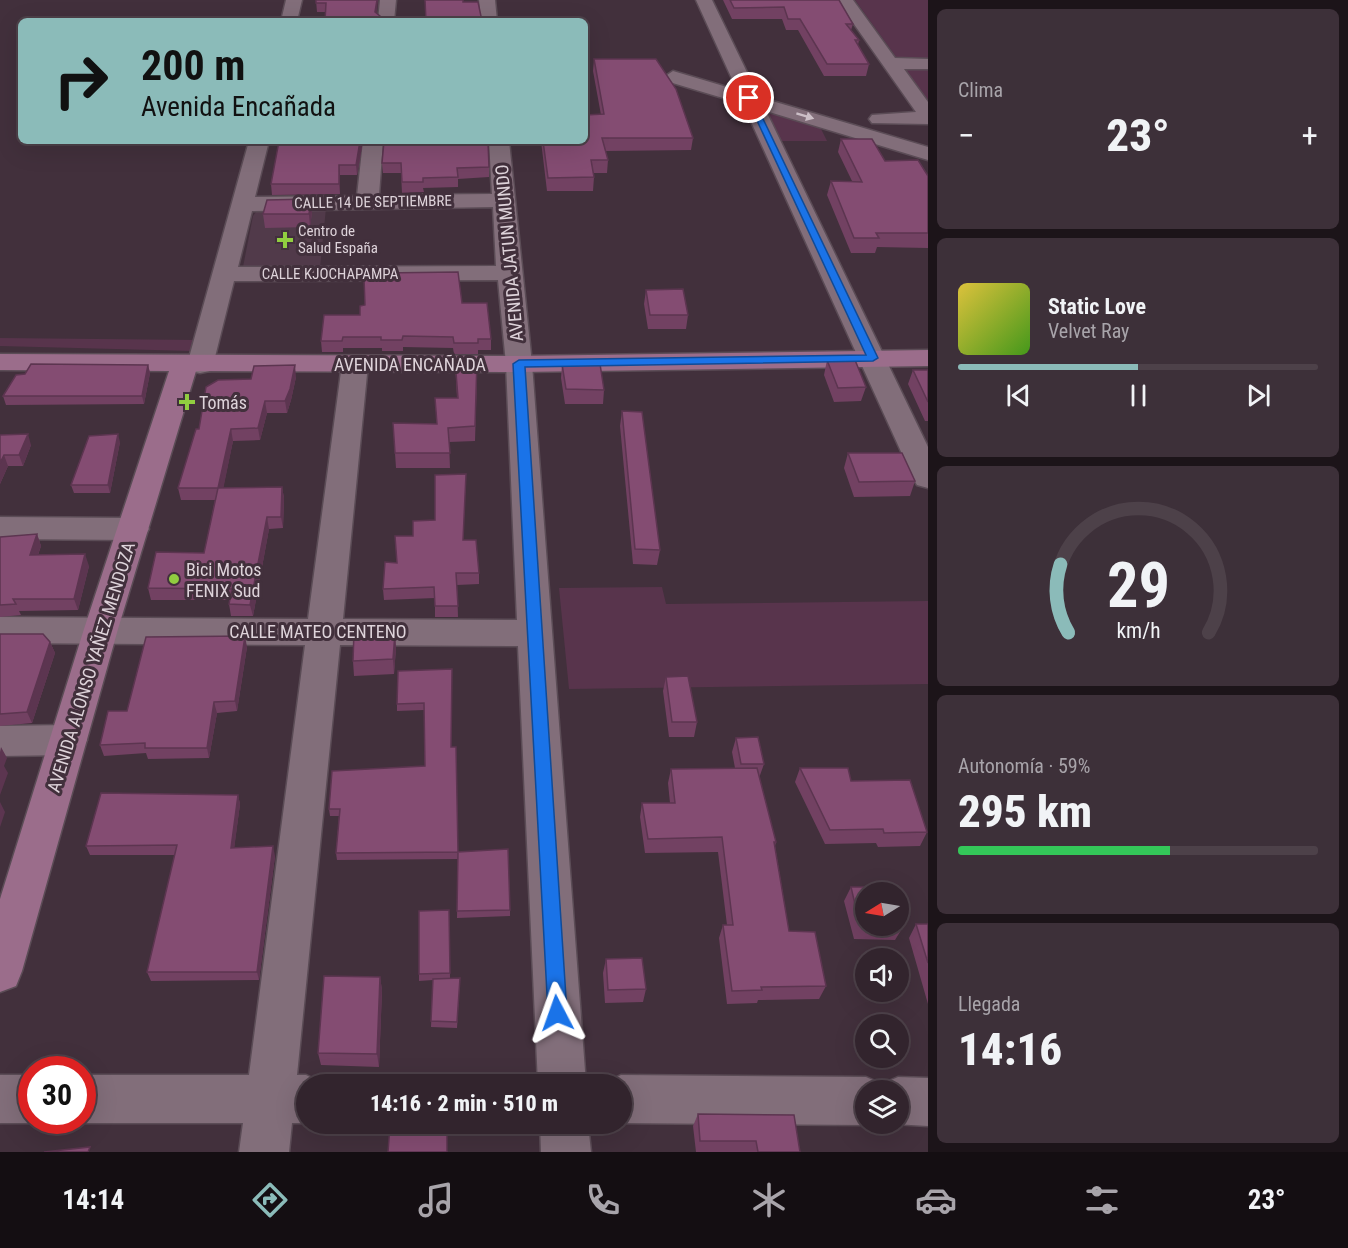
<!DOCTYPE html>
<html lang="es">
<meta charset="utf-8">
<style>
body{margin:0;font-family:"Roboto Condensed",sans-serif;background:#3d3039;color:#f1f3f6;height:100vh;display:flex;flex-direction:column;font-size:22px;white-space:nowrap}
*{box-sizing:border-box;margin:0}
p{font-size:20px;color:#a8a4aa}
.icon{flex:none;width:33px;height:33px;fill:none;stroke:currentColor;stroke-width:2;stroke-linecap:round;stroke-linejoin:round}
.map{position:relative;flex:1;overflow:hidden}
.drawer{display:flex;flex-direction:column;gap:9px;padding:9px;background:#1c1419;width:420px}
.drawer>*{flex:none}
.guide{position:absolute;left:18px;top:18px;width:570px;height:126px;border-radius:9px;box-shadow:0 6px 24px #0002,0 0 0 2px #4d4149;background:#8bbbb9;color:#111;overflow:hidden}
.needle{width:39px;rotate:259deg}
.buttons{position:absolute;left:855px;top:882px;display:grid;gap:12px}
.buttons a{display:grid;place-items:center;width:54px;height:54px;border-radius:50%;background:#32242d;box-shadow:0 6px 24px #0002,0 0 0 2px #4d4149;font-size:30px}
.speed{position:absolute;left:18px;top:1056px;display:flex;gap:12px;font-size:30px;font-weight:700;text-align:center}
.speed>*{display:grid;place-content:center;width:78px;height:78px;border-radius:50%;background:#32242d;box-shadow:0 6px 24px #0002,0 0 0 2px #4d4149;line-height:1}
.speed .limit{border:9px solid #d22;background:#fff;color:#111}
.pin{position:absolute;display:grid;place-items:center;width:51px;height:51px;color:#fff;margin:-26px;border:3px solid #fff;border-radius:50%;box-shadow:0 2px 6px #0007}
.me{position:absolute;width:66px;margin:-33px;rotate:356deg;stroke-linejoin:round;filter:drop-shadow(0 0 4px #0008)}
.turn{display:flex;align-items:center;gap:21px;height:126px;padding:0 24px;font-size:27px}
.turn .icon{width:78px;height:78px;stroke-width:2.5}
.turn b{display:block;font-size:42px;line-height:51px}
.big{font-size:45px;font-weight:800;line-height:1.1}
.drawer .card{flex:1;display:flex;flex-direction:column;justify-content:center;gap:9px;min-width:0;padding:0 21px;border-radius:9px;background:#3d3039}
.drawer .dial{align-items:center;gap:0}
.dial svg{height:156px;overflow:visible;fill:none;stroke:#4d4149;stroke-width:7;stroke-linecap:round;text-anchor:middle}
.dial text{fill:#f1f3f6;stroke:none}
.song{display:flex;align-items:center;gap:18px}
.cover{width:72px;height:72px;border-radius:9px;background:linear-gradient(135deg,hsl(50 70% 55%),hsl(100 70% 35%))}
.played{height:6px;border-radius:3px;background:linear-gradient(90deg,#8bbbb9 50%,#4d4149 50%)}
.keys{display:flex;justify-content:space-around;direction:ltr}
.heat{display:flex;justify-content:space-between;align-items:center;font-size:33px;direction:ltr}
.charge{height:9px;border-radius:4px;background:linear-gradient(90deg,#34c759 59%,#4d4149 0)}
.trip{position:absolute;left:296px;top:1074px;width:336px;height:60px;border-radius:30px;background:#32242d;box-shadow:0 6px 24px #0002,0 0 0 2px #4d4149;font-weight:800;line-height:60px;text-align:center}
.tabs{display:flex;height:96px;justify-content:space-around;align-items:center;background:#140e12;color:#a8a4aa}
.tabs .icon{width:42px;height:42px}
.tabs .selected{color:#8bbbb9}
.tabs b{font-size:27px;color:#f1f3f6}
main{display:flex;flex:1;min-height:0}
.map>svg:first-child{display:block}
.built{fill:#513a4a}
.green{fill:#58344c}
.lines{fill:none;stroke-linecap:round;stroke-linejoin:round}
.minor-casing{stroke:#5b4c56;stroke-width:3}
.major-casing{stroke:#5b4c56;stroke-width:3}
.minor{fill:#826e7a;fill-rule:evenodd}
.major{fill:#9b6d8b;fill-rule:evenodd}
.wall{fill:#724162}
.shaded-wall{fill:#5c3550}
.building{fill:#844c72;stroke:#5c3550;stroke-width:1.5}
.oneway{fill:#ccbfc7}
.route{fill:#1a73e8;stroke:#114b97;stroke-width:1.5}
.poi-dot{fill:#91cd40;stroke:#42303c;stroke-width:2}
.labels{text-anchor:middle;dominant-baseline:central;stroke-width:6;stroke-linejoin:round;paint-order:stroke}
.far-street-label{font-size:15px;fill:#ded3da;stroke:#42303c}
.far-poi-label{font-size:15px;fill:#ded3da;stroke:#42303c;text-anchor:start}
.street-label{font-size:18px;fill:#ded3da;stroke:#42303c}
.poi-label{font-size:18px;fill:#ded3da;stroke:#42303c;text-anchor:start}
</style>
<main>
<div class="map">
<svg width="928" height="1152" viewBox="0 0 928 1152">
<rect width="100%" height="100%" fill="#42303c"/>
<path class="built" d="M326,208L320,268L251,269L243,267L253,216L256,212L262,209Z"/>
<path class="green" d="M855,0H928V61H899Z
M902,67H928V104Z
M764,107L819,125L827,141H780Z
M0,338L198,340L192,351L0,346Z
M662,587L666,604L928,601V684L569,689L559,588Z"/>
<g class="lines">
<defs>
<path id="minor" d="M286,0H302L297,21H281Z
M380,0H396L394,21H378Z
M479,0H495L497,21H481Z
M696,0H712L759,97L928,147V160L766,111L928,447V488L917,485L913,478L743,104L666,81L664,77L673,71L737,90Z
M837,0H853L895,58L928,59V69H904L928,102V124L872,123L869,119L872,115L916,112Z
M249,141H269L255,197L357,196L363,141H383L379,195L492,194L489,141H509L532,364L586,1084H538L518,646L340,645L297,1075H306L324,1084H306V1123H292L289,1152H239L243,1123H82L76,1120H82V1075H249L305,645L0,643V617L308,619L342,364L346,358L355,356L364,358L368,364L343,619L517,620L506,364L498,280L234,281L213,365L210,371L200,373L190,371L187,365ZM493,207L496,266L238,267L252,211Z
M0,517L133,518L144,521L149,529L144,537L133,540L0,539Z
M68,725L81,729L87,740L81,751L68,755L0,756V726Z
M0,1075H32V1120H38L32,1123H0Z
M621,1075L866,1077L882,1084L898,1077L928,1078V1126L894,1124H898V1090H866V1124H870L866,1125L621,1123V1084H603Z
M540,1124H588L591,1152H541Z"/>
<path id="major" d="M928,350V366L519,372L196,371L118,629L22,971L16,986L0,992V899L84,629L169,371L0,370V354L519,356Z"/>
</defs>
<use href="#minor" class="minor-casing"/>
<use href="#major" class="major-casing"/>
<use href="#minor" class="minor"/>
<use href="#major" class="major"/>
</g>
<path class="wall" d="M316,0L377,13L380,16V21H325L326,12H317Z
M723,0H839L853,24L851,30L859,40L858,45L869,64L866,76H824L798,30H786L782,19H732Z
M594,59L693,138L691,150L605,151L608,160L607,173H594V177L593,191H547L541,141H585L601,115L593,71Z
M841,139L885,161L928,176V248L877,247L875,253H851L827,195L831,181H852L838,152Z
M363,141L357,175H340V194L272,195L271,184Z
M458,142L489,167V177L458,179V187L423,188L424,192L402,193L401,173H383L382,163Z
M311,199L312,212L310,227L265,228L263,214Z
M646,290L688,315L686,329H648L644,304Z
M462,303L491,339V350H478V354H454L453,348L403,347V351H382V348H343V352H322L321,341L360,315Z
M455,360L477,374L475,441L449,442L450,468H396L393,423L436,424L457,398Z
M827,360L866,387L861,401L834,402L824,375Z
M562,364L604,390L603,404H565L561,378Z
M148,365L150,373L144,404L6,405L3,396Z
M913,370H928V421H925L908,384Z
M296,377L291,400L287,413H267L260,440L233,441L223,488L282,487L284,498L283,528L269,529L253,616H231L229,604L230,600H151L148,588L204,553L215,500H181L178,488L199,429L251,379Z
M622,411L660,550L657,565L633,564L620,426Z
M0,435L31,445L23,466H8L0,484Z
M120,442L110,493H74L71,485Z
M848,453L915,481L910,496L854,497L844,468Z
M466,474L463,540L479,573V584L457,585L458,617H435V598L384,600L383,589L413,536L435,520Z
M37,534L41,546L38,555L89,566L78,610L19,611L21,615L0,617V537Z
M395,633L396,648L394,674L354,676L353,661Z
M0,634L50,642L55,653L32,723L0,726Z
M247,647L237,711L217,713L209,758L148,759L146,753L104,756L100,745L127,711Z
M452,669L451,747L458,852L510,910V916L457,918L458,859L337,860L336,853L339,816H330L329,809L425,766L424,710L397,711V704Z
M666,677L697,722L694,737H669L663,691Z
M736,738L764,764L759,778L776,842L775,846L789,931L826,986L819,999L758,1000L757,1003L727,1004L719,938L723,925H727L718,852L645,853L640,817L642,803H670L668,783L671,769L735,768L732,752Z
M800,768L851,781L927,832L920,846L878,847L876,843L825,844L795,782Z
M238,795L240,804L234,848L275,856L259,980L151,981L147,972L175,855H90L86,846Z
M851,887L903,927L895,940L854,939L844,901Z
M449,910L450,978H460L457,1028L431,1027L433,980L419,981V974Z
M916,924H928V1004L909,938Z
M606,959L646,989L643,1002L605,1003L603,973Z
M380,977L382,990L379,1067L321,1065L318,1053Z
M698,1114L800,1152H696L693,1126Z"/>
<path class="shaded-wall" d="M377,0H378L376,21L375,12Z
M360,141H363L357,175L356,165Z
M339,165L340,175V194L339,184Z
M311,199L312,212L310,227L309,214Z
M148,365L150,373L144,404L142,396Z
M295,365L296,377L291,400L287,413L285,401Z
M265,401L267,413L260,440L258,428Z
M231,429L233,441L221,500L218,488Z
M28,434L31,445L23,466L19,455Z
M118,434L120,442L110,493L108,485Z
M4,455L8,466L0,484V463Z
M282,487L284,498L283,528L281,517Z
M267,517L269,529L253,616L250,605Z
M37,534L41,546L34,566L30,555Z
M85,554L89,566L78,610L74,599Z
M395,633L396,648L394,674L393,659Z
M245,636L247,647L237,711L235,701Z
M50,642L55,653L32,723L27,712Z
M214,702L217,713L209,758L207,748Z
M1,747L7,758L4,766L8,773L0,795V752Z
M238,795L240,804L233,858L231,848Z
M0,802L5,812L0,827Z
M273,846L275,856L259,980L257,972Z
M380,977L382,990L379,1067L377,1054Z"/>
<path class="building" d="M316,0H377L375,12L380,16L379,21H325L326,3H316Z
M425,0H463V2H478L482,21H426Z
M730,0H839L853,24H846L859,40H855L869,64H827L800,19H788L784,7L734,8Z
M594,59H656L676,89L693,138H602L608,160H591L594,177L548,178L543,141H585V115L604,114Z
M841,139H872L885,161L918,160L928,176V233H876L879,238H854L831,181L862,182Z
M279,141H360L356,165H339V184H271Z
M384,141H458V142H488L489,167L457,168L458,177L423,178V182H402L401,163H382Z
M311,199L309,214H263L267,200Z
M458,272L462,303H487L491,339H478V343H454L453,337L403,336L402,340H381V337H343L342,341H321L324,315H360V306L365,305L364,278L382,277V273Z
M683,289L688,315H650L646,290Z
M455,360H477L475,426L448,428L450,453H395L393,423L437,424L435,398H458Z
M827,360H855L866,387L838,388Z
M31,364L148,365L142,396H3L16,375L25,374Z
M562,364H600L604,390L566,389Z
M295,365L290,389L285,401H265L258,428L231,429L218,488L282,487L281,517H267L250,605L229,604L232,589L148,588L156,552L204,553L218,488H178L196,429H199L206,387L218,380L251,379L254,366Z
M913,370H928V402Z
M622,411L642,412L660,550L635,549Z
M28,434L19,455H4L0,463V435Z
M118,434L108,485H71L89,436Z
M848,453H902L915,481L859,482Z
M466,474L463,540H476L479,573H456L458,606H435L434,587L383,589L385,562L397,563L395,536H413V521L435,520V475Z
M37,534L30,555L85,554L74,599H13L16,604L0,605V537Z
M354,632L395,633L393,659L353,661Z
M0,634H43L50,642L27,712L0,714Z
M245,636L235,701L214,702L207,748H145V743L100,745L108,711H127L146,637Z
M452,669L451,747H456L458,852L336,853L340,809H329L332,771L425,766L424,703L397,704L398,671Z
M688,676L697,722H672L666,677Z
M758,737L764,764H741L736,738Z
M757,768L776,842H774L789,931L815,932L826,986L761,987L762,990L732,991L723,925H733L722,837L648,839L642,803H675L671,769Z
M800,768H848L851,781L910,780L927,832L884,833L883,829L830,830Z
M101,793L238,795L231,848L273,846L257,972H147L177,845L86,846Z
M508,849L510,910L457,911L458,852Z
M851,887H891L893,892H866V926H898V912L903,927L860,926Z
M449,910L450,973L419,974V911Z
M916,924H928V963Z
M642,958L646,989L608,990L606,959Z
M324,976L380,977L377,1054L318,1053Z
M460,978L457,1022L431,1021L433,979Z
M698,1114L794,1115L800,1152H758L756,1141H700Z
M418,1124H447V1152H388L390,1125Z
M90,1147L88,1152H44Z"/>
<defs><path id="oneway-solid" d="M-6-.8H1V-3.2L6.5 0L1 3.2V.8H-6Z" transform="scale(1.5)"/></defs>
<use class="oneway" href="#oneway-solid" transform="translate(805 116) rotate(17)"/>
<path class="route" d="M746,97L753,98L878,358L873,361L525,367L567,1013L564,1020L557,1022L551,1020L548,1013L513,364L519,360L866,355Z"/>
<g class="poi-dot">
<path d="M282 231h6v6h6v6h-6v6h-6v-6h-6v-6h6z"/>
<path d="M184 393h6v6h6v6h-6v6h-6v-6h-6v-6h6z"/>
<circle cx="174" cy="579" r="6"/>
</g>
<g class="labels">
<g class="far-street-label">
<text transform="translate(373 202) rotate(-1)">CALLE 14 DE SEPTIEMBRE</text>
<text x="330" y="274">CALLE KJOCHAPAMPA</text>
</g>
<g class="far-poi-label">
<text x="298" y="231">Centro de<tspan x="298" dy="17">Salud España</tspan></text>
</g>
<g class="street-label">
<text transform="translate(509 253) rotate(-95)">AVENIDA JATUN MUNDO</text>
<text x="410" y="364">AVENIDA ENCAÑADA</text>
<text x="318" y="631">CALLE MATEO CENTENO</text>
<text transform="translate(91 667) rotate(-73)">AVENIDA ALONSO YAÑEZ MENDOZA</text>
</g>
<g class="poi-label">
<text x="199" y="402">Tomás</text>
<text x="186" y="569">Bici Motos<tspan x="186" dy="21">FENIX Sud</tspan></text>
</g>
</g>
</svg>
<div class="buttons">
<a><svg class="needle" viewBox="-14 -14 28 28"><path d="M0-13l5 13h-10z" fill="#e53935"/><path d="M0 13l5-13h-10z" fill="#a8a4aa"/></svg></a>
<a><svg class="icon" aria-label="sound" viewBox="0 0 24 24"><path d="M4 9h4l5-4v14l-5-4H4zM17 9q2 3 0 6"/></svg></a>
<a><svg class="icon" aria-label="search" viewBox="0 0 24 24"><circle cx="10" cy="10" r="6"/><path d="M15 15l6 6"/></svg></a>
<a><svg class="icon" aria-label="layers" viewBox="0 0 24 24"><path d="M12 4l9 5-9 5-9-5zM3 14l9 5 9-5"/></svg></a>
</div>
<div class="speed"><div class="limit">30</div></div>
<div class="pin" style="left:749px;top:98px;background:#d93025"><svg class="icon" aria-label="arrive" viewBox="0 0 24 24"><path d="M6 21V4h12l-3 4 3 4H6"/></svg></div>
<svg class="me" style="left:557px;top:1013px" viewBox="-20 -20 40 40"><path d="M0-17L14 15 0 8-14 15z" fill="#1a73e8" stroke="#fff" stroke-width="4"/></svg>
<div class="trip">14:16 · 2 min · 510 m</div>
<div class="guide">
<div class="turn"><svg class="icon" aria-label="right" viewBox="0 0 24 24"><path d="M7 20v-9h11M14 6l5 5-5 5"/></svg><div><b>200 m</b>Avenida Encañada</div></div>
</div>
</div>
<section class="drawer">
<div class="card"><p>Clima</p>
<div class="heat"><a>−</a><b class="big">23°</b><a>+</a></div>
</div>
<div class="card">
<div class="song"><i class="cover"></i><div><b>Static Love</b><p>Velvet Ray</p></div></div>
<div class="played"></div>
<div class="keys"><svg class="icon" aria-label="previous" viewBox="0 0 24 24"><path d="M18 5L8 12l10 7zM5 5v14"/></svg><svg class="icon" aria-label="pause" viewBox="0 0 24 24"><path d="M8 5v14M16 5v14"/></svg><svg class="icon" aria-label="next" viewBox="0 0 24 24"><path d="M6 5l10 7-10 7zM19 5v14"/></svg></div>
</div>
<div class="card dial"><svg viewBox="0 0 100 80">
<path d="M14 69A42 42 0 1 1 86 69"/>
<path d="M14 69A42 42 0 0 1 10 34" stroke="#8bbbb9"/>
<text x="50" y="56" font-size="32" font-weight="700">29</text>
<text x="50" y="72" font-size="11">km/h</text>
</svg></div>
<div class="card"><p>Autonomía · 59%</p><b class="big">295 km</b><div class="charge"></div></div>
<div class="card"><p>Llegada</p><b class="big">14:16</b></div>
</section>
</main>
<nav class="tabs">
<b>14:14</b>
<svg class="icon selected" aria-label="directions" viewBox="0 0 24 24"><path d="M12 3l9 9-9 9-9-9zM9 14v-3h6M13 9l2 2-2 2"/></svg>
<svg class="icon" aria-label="music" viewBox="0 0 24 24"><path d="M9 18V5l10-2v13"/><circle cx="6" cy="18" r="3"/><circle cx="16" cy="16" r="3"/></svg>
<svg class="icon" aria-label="phone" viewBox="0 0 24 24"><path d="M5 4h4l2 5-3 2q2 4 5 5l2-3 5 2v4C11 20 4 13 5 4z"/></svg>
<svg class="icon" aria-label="climate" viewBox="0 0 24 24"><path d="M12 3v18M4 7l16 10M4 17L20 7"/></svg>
<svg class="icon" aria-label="car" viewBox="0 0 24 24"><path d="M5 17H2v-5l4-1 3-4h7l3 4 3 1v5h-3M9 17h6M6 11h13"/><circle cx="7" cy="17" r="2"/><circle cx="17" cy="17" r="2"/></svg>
<svg class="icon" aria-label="filters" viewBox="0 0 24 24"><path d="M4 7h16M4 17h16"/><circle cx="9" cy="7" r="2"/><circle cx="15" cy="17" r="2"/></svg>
<b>23°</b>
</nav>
